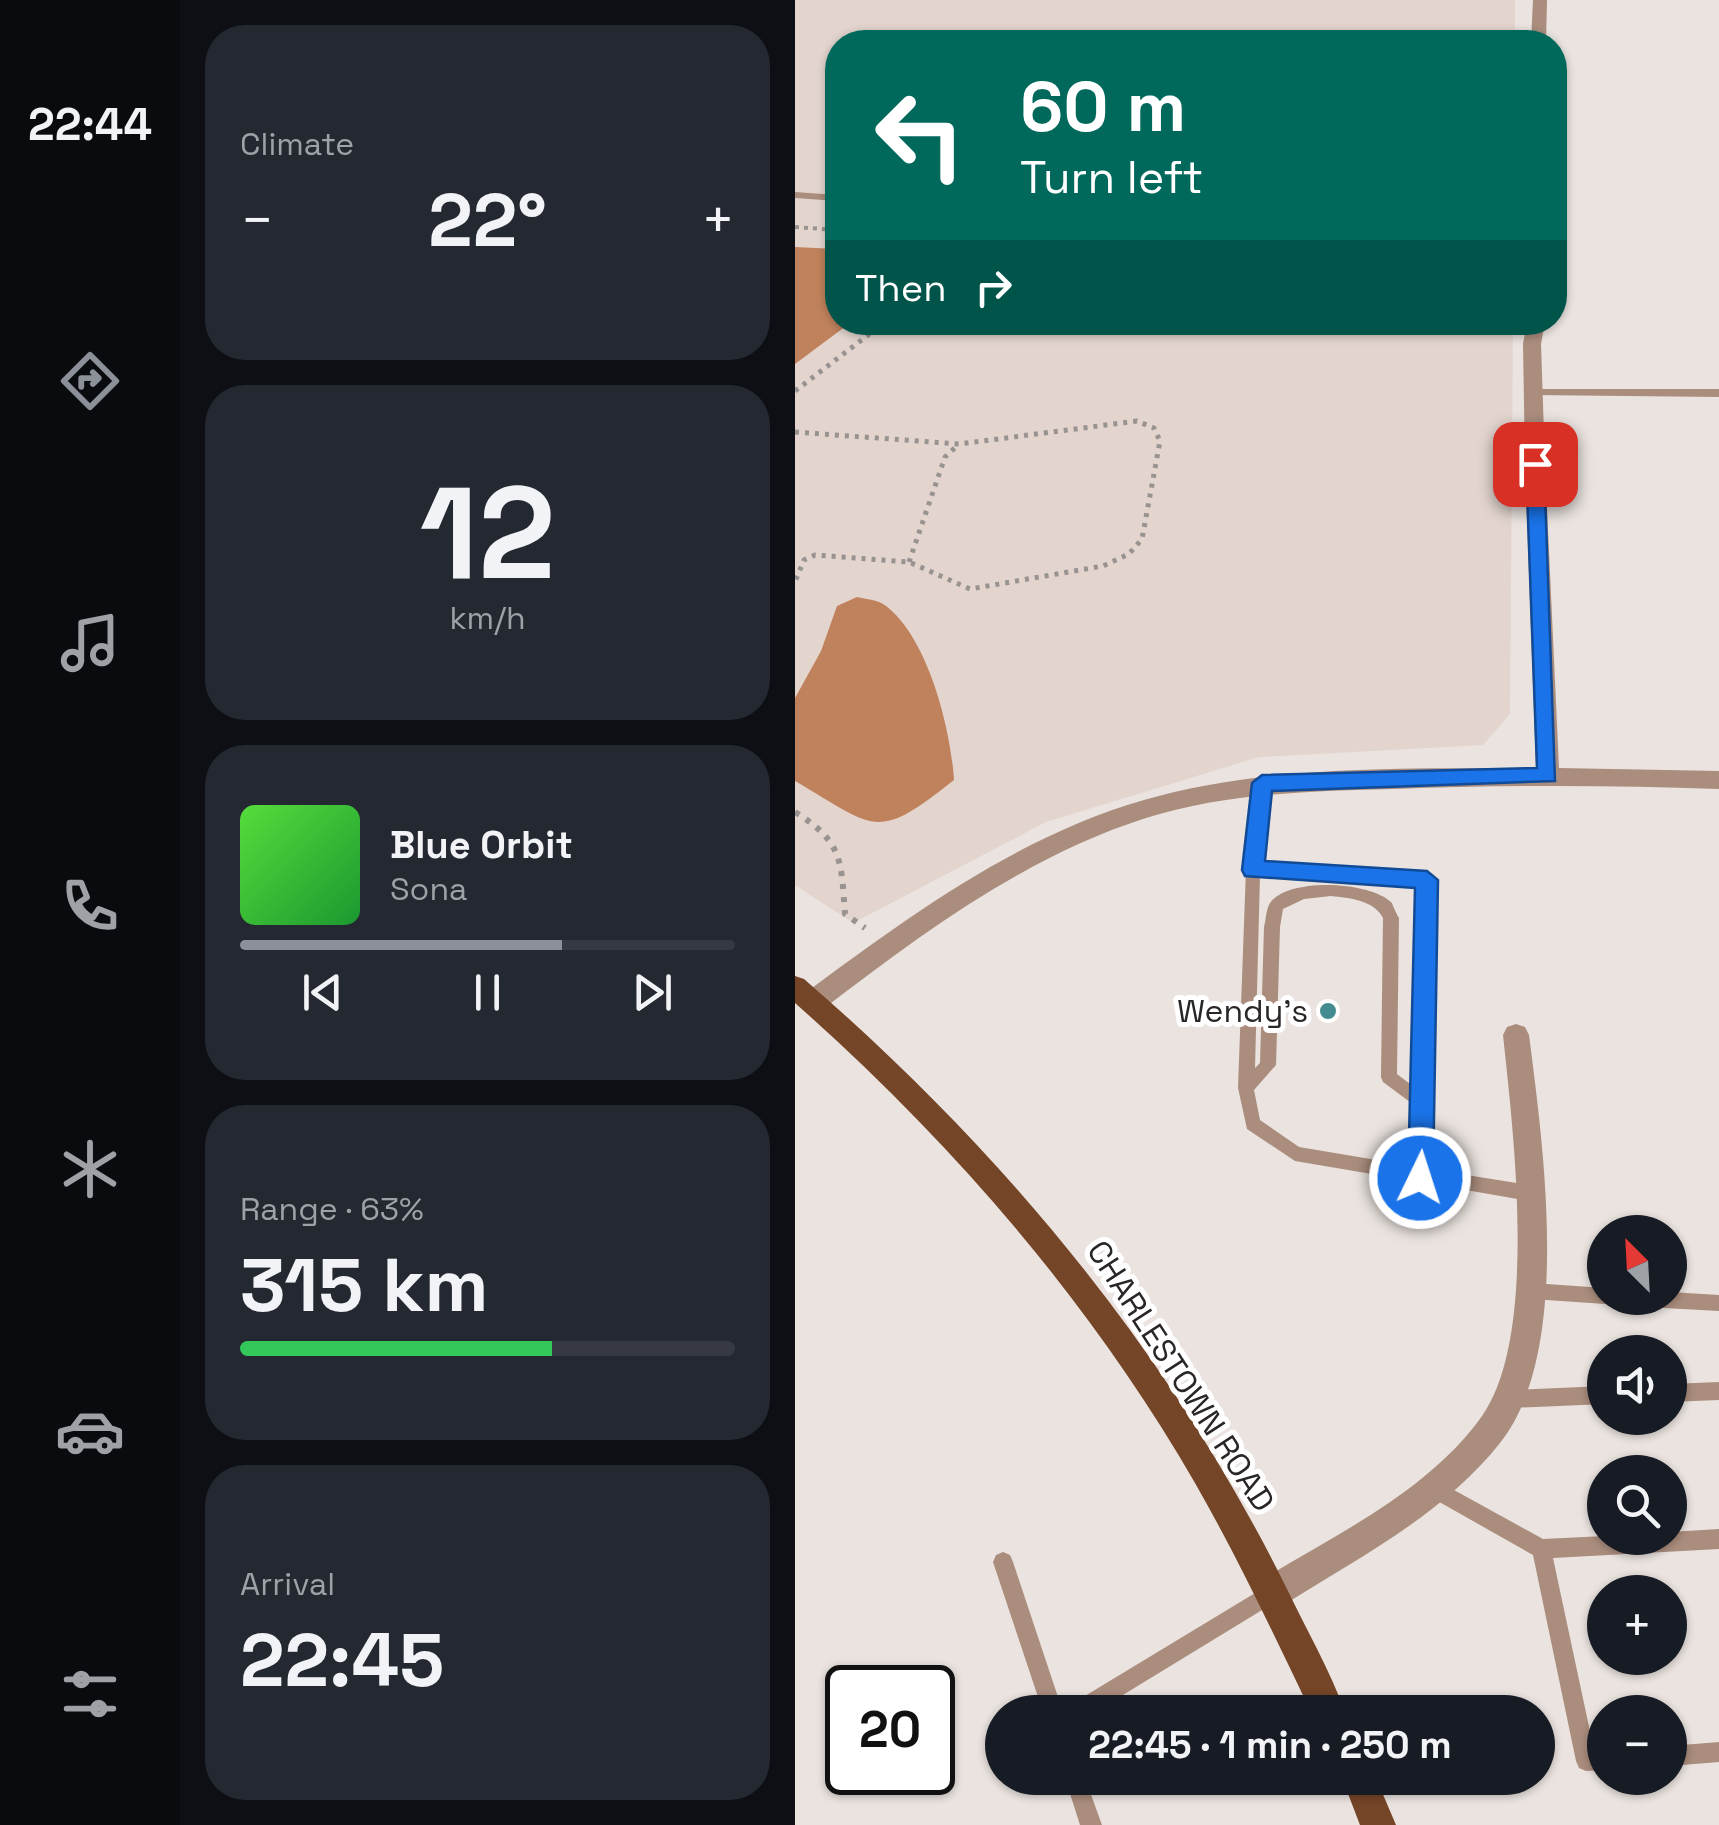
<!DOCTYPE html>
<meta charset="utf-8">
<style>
body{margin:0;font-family:"Space Grotesk",sans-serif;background:#242831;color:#f1f3f6;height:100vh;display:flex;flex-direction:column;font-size:38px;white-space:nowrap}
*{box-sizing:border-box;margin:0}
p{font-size:32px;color:#9ea1a6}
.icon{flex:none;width:55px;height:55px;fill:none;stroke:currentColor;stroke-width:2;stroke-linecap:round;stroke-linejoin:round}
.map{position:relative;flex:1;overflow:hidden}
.sheet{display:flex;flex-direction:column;gap:25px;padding:25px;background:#0d0f14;width:615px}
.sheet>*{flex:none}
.guide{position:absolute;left:30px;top:30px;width:742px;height:305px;border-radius:40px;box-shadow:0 2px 8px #0004;background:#00695c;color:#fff;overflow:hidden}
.needle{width:65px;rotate:336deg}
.controls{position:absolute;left:792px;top:1215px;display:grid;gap:20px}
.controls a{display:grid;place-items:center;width:100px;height:100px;border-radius:50%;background:#171b24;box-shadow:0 2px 8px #0004;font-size:50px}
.speed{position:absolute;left:30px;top:1665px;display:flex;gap:20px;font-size:50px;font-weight:700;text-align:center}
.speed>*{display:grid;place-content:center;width:130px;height:130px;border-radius:50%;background:#171b24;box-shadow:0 2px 8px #0004;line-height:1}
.speed .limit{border:5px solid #111;border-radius:15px;background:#fff;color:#111}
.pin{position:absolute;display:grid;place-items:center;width:85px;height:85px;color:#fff;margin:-42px;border-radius:20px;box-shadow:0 5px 15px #0006}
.me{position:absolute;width:110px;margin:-55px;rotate:4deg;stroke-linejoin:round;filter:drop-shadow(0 0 8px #0008)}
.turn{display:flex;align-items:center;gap:35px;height:210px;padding:0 30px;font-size:45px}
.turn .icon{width:130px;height:130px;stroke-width:2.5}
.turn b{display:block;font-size:70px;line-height:85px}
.then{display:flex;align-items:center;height:95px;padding:0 30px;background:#0003;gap:20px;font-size:38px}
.big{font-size:75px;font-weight:700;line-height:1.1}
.sheet .tile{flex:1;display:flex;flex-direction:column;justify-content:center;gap:15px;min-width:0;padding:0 35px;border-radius:40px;background:#242831}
.sheet .dial{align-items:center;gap:0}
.dial b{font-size:130px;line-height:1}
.song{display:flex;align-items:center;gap:30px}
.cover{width:120px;height:120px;border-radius:15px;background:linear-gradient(135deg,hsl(110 70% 55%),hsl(130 70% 35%))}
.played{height:10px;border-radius:5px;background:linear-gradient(90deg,#8c9099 65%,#363941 65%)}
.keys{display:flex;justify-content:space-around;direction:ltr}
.heat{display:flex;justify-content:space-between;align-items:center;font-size:55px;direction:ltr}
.charge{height:15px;border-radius:8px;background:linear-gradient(90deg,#34c759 63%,#363941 0)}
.trip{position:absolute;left:190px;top:1695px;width:570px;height:100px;border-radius:50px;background:#171b24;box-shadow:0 2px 8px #0004;font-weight:700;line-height:100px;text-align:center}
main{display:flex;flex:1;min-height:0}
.tab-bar{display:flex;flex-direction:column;width:180px;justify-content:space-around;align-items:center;background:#090b0e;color:#9ea1a6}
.tab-bar .icon{width:70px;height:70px}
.tab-bar .selected{color:#8c9099}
.tab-bar b{font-size:45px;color:#f1f3f6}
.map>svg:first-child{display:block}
.built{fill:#e3d5ce}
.water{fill:#c0825c}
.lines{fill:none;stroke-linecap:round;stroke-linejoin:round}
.path-far2{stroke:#989390;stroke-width:4;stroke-dasharray:4 5;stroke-linecap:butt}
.path-far1{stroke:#989390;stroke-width:5;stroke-dasharray:4 6;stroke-linecap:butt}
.path{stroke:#989390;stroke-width:6;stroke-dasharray:5 8;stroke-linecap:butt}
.lane{fill:#aa8d7d;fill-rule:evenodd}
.street{fill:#aa8d7d;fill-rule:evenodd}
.primary{fill:#754527;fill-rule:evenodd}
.route{fill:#1a73e8;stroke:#114b97;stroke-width:2.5}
.poi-dot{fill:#438b8e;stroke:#fff;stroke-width:4}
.labels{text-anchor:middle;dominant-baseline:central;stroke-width:10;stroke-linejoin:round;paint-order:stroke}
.poi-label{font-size:32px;fill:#292625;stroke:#fff;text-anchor:end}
.street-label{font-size:32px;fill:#292625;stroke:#fff}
</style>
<main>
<nav class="tab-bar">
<b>22:44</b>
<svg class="icon selected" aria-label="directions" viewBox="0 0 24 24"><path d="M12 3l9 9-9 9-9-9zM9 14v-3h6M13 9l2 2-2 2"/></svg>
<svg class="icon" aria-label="music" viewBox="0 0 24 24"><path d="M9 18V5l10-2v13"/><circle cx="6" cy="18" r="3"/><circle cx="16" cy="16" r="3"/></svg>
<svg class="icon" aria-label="phone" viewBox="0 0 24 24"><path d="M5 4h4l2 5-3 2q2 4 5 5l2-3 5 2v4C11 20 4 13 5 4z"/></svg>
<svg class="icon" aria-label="climate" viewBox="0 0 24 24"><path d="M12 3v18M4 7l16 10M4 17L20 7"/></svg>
<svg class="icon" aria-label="car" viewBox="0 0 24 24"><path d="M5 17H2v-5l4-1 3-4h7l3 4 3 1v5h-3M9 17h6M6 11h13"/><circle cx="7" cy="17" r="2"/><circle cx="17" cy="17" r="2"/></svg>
<svg class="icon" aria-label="filters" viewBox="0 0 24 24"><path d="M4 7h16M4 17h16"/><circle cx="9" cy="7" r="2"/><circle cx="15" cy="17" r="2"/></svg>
</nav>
<section class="sheet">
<div class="tile"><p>Climate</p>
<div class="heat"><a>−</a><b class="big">22°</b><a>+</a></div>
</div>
<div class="tile dial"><b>12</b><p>km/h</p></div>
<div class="tile">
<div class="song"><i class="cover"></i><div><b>Blue Orbit</b><p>Sona</p></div></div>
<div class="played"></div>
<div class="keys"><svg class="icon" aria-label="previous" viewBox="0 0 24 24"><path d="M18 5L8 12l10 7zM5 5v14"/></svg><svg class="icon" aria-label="pause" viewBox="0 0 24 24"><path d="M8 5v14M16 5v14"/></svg><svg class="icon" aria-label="next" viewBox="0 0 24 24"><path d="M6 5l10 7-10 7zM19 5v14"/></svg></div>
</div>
<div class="tile"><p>Range · 63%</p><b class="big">315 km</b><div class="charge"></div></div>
<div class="tile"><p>Arrival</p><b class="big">22:45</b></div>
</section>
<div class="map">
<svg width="924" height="1825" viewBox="0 0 924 1825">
<rect width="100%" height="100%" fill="#eae3df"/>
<path class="built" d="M0,0H720V42H42V322L718,323L715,714L688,745L464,757L251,822L58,923L0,885Z"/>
<path class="water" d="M0,247L42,249V322L55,323L0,364Z
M62,597C71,599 84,600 91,606C133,638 156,729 159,780C80,843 81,828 0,781V698L26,651L42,606Z"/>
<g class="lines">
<path class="path-far2" d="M0,227L42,230"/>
<path class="path-far1" d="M0,391L90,322
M0,432L164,444L342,421L359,428L365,441L347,539L334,554L308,566L175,589L114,562L20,555L9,560L0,582
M114,562L150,457L163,445"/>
<path class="path" d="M0,812C48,842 46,860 50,914L70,928"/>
<path class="lane" d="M0,192L42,195V201L0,198Z
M740,389H924V397L736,395L734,393Z
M467,778L474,783L466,864L637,876L639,880L635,1098L638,1104L635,1109L634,1169L740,1186L746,1189L748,1194L746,1199L740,1202L631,1183L625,1186L618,1181L500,1161L452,1129L443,1088L451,869L460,783ZM465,875L624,885L619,1087L602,1074L604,918C603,917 597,904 597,903C576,881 493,877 475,903C471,909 471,920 469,927L465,1063L460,1068ZM536,896C554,898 579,900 588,918L586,1077L588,1082L619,1105L617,1166L504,1147L465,1120L459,1090L481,1065L485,927L488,909L509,899Z
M737,1283L810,1288V1298H818L816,1302L810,1304L737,1299L731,1297L728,1291L731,1285Z
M875,1292L924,1295V1311L832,1306L826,1304L823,1298H875Z
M924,1382V1400L875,1402V1384Z
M810,1386V1404L714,1408L708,1405L705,1399L708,1393L714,1390Z
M639,1479L748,1539L810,1536L875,1538V1532L924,1529V1549L758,1558L799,1750H810V1770L791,1771L784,1768L781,1761L738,1555L632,1495L630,1488L632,1481Z
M208,1552L215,1555L218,1562L268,1712H248L198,1562L201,1555Z
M475,1584L482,1587L485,1594L482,1601L300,1712H272L275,1705Z
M924,1742V1762L875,1766V1746Z
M270,1778H290L307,1825H285Z"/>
<path class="street" d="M738,0H752L751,42H736Z
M732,322H750L746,344L750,464L764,768L924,771V789C816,785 707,785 599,789C516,791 431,793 351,818C231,856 126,934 27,1010L18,1013L9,1010L5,1002L9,994C113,917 223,836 349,800C475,764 612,769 741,768L730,464L728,344Z
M721,1024L730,1027L734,1035C748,1145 778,1351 705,1443C648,1515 563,1558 487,1606L475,1610L463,1606L459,1594L463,1582C540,1535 634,1491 687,1416C744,1335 718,1130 708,1035L712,1027Z"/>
<path class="primary" d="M0,976L9,979C208,1151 375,1352 492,1589C511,1629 535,1670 550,1712H516C479,1635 443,1558 400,1483C295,1301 157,1142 0,1003Z
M547,1778H581L601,1825H565Z"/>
</g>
<path class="route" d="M740,458L749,464L760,781L477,791L470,861L632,871L643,880L638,1178L634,1186L625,1190L616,1186L613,1178L620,888L450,876L447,870L457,783L467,775L742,768L731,464Z"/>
<circle class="poi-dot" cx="533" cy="1011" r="10"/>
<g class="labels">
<g class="poi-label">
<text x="513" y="1011">Wendy's</text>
</g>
<g class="street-label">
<text transform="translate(386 1376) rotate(57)">CHARLESTOWN ROAD</text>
</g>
</g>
</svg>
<div class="controls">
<a><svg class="needle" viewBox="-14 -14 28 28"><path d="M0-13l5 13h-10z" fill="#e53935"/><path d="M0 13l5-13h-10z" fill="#9ea1a6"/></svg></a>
<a><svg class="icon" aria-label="sound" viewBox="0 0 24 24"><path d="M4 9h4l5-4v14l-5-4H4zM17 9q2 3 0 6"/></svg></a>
<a><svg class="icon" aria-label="search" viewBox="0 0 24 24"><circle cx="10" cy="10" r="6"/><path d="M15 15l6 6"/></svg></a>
<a>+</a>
<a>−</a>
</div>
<div class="speed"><div class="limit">20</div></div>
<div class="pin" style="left:740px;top:464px;background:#d93025"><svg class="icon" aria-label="arrive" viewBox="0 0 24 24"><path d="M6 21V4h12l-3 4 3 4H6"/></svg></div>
<svg class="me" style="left:625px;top:1178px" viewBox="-20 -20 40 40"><circle r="17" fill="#1a73e8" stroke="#fff" stroke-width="3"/><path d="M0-11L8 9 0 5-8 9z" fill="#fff"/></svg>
<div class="trip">22:45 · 1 min · 250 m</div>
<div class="guide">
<div class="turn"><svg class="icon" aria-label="left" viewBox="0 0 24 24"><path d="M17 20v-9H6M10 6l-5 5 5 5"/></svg><div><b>60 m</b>Turn left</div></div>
<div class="then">Then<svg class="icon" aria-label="right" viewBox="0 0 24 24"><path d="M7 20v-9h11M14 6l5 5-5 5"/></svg></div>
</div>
</div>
</main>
